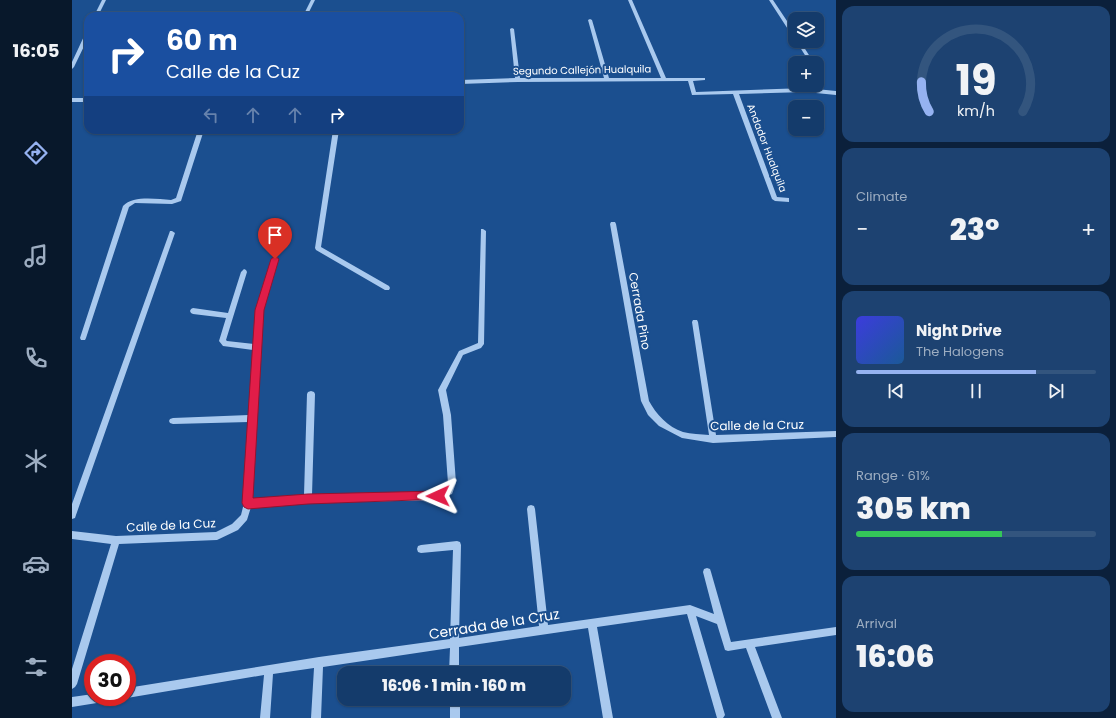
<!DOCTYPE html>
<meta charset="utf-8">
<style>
body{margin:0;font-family:Poppins,sans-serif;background:#1d4271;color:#f1f3f6;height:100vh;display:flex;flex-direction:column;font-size:15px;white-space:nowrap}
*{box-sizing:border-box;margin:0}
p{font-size:13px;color:#9dadc1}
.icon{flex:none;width:22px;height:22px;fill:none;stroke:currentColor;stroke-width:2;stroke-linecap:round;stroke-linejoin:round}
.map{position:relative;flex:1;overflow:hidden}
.drawer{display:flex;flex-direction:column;gap:6px;padding:6px;background:#0b203b;width:280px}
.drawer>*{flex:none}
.banner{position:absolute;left:12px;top:12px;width:380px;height:122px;border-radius:12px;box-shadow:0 1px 3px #0004,0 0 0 1px #33557e;background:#1a4fa0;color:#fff;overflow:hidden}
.buttons{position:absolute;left:716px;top:12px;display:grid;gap:8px}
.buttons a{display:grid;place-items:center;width:36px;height:36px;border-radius:8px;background:#143b6b;box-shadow:0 1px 3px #0004,0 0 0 1px #33557e;font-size:20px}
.speed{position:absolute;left:12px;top:654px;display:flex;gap:8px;font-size:20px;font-weight:700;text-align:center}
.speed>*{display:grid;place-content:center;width:52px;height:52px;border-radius:50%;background:#143b6b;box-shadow:0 1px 3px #0004,0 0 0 1px #33557e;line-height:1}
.speed .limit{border:6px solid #d22;background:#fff;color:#111}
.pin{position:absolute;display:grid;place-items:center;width:34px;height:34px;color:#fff;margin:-41px -17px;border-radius:50% 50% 50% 0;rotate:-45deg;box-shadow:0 0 4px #0007}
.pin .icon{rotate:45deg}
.me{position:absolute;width:44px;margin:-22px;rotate:269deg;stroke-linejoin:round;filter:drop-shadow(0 0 3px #0008)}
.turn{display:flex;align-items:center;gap:14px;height:84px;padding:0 16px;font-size:18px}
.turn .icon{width:52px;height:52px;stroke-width:2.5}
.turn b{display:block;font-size:28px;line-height:34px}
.lanes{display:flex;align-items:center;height:38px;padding:0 16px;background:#0003;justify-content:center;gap:20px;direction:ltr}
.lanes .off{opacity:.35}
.big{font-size:30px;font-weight:800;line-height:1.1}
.drawer .card{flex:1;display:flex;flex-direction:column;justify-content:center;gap:6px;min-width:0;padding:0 14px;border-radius:12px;background:#1d4271}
.drawer .dial{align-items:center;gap:0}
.dial svg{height:104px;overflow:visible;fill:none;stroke:#33557e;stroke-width:7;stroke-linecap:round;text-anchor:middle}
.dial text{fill:#f1f3f6;stroke:none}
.song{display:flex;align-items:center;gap:12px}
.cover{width:48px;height:48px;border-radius:6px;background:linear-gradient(135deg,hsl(240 70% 55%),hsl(210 70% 35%))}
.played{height:4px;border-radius:2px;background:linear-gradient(90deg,#95b2f1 75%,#33557e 75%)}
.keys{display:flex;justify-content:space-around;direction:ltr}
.heat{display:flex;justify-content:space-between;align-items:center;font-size:22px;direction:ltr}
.charge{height:6px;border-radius:3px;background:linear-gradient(90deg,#34c759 61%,#33557e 0)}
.trip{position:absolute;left:265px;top:666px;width:234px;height:40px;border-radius:12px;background:#143b6b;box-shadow:0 1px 3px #0004,0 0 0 1px #33557e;font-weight:800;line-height:40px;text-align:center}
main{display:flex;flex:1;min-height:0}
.tab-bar{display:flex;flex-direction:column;width:72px;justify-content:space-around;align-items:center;background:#08182b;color:#9dadc1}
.tab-bar .icon{width:28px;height:28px}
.tab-bar .selected{color:#95b2f1}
.tab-bar b{font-size:18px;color:#f1f3f6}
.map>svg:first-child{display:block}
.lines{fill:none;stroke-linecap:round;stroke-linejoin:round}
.minor{fill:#a9c9ee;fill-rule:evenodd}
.route{fill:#e11d48;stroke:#92132f}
.labels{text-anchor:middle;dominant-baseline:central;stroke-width:4;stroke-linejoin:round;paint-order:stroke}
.far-street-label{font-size:10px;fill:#fff;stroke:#1b4f8f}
.street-label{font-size:12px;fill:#fff;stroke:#1b4f8f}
.near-street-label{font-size:14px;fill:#fff;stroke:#1b4f8f}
</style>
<main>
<nav class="tab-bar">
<b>16:05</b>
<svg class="icon selected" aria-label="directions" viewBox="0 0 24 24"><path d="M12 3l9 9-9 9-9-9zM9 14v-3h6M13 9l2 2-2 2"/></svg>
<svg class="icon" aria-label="music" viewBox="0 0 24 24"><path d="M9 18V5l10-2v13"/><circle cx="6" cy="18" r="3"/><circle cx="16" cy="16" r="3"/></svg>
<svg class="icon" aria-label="phone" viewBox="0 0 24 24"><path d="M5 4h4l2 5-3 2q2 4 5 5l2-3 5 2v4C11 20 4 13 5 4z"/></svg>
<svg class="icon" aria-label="climate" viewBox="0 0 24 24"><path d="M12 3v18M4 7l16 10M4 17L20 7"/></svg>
<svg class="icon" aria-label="car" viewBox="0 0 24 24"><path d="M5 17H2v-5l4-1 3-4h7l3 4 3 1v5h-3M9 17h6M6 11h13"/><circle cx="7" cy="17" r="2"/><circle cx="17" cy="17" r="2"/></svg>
<svg class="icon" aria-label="filters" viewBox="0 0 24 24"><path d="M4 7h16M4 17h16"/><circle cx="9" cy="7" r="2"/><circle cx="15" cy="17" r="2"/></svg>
</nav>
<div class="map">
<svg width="764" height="718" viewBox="0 0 764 718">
<rect width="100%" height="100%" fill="#1b4f8f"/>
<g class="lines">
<path class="minor" d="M30,0H34L26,16H22Z
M239,0H243L235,16H231Z
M556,0H560L594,78H633V80L621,81L624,92L734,88L764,91V95L734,92L667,94L705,197L717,198V202L703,201L700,199L661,94L620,95L616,81L446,82L388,84V80L443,78L438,29L440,28L442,29L448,78H532L516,20L518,19L520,20L537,78H589Z
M697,0H701L723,33V38L721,37Z
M14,32H16V38L2,67L0,69V62Z
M724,41H728L742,63H738Z
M0,98H16V102H0Z
M126,130H132L109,201L100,204L63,203L57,207L14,338L13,340H9L8,338L51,206C61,195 85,199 99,200L104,198Z
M261,130H267L249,247L317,286L318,288L317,290H313L244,250L243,248Z
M539,222H543L544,224L577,401C584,414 596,427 611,432C619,434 629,434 637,435L620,322L621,320H625L626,322L644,435L764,431V437L641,443L610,438L587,426L576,415L569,401L538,224Z
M409,229H411L414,231L412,344L409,348L391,355L374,390L379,415L384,483L380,494L366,500L236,503L179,507L175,520L166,530L145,540L47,544L5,684L3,687L0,689V669L39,544L0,539V531L44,536L144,532L160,524L169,515L172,503L177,422L101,424L98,423L97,421L98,419L101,418L177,415L181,350L151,346L147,341L154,318L121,314L119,313L118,311L119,309L121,308L156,313L169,272L172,269L174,270L175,272L154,340L155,341L182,344L184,310L200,259L203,257H205L206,259L190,310L180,499L232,495L235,394L236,392L239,391L242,392L243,394L240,495L366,492L374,488L376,483L371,415L366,390L387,351L406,343Z
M98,231H100L103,233L4,515L3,518L0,519V504Z
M459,505L462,506L463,509L476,625L618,605L642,614L631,572L632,569L635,568L638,569L639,572L659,642L764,627V635L683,647L710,718H700L674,648L656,651L653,650L645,624L624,616L653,715L651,718H645L615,614L525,627L541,718H531L516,628L387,647V673H377L378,648L251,667L249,718H239L242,668L201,674L198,718H188L192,675L55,698L53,697H55V688L247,657L378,639L381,550L349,553L346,552L345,549L346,546L349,545L385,541L388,542L389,545L387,638L467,626L455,509L456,506Z
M21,694V697H36L34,700L31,702L0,707V697Z
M378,699H388V718H378Z"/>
</g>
<path class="route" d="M203,256L207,259L192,310L181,498L236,494L366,491L370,492L371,496L370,499L236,504L176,509L172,507L170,503L183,310L199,259Z"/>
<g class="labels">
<g class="far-street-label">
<text transform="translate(510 70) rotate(-1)">Segundo Callejón Hualquila</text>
<text transform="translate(695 148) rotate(69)">Andador Hualquila</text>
</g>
<g class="street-label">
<text transform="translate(568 311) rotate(80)">Cerrada Pino</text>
<text transform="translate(685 425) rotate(-1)">Calle de la Cruz</text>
<text transform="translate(99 525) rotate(-3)">Calle de la Cuz</text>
</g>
<g class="near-street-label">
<text transform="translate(422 624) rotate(-9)">Cerrada de la Cruz</text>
</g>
</g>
</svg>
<div class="buttons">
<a><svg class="icon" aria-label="layers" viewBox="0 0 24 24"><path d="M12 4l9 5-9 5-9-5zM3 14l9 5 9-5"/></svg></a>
<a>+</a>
<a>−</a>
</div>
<div class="speed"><div class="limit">30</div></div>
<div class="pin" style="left:203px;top:259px;background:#d93025"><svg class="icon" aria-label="arrive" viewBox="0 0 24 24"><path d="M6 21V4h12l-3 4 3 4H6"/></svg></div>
<svg class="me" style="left:366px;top:496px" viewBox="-20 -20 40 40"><path d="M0-17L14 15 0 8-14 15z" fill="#e11d48" stroke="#fff" stroke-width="4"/></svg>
<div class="trip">16:06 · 1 min · 160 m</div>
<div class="banner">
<div class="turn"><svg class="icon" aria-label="right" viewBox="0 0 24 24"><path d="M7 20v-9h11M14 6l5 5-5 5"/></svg><div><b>60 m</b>Calle de la Cuz</div></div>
<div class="lanes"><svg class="icon off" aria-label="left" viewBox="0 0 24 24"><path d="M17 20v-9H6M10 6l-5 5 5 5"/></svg><svg class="icon off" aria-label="ahead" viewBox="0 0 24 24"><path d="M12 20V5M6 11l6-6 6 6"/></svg><svg class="icon off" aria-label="ahead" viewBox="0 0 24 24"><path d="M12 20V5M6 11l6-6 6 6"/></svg><svg class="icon" aria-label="right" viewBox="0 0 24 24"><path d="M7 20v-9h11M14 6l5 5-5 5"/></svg></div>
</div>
</div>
<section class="drawer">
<div class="card dial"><svg viewBox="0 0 100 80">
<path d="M14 69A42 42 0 1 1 86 69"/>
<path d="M14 69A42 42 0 0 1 8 46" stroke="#95b2f1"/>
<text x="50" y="56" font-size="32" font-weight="700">19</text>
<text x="50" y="72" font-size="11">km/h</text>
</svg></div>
<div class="card"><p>Climate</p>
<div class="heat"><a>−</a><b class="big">23°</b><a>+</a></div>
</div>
<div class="card">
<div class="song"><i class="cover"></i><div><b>Night Drive</b><p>The Halogens</p></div></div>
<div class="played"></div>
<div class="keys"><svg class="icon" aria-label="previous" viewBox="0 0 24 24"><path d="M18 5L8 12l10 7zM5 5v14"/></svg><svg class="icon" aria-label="pause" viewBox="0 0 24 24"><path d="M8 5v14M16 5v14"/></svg><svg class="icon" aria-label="next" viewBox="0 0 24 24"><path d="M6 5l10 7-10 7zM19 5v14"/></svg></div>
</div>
<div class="card"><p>Range · 61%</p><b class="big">305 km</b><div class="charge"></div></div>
<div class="card"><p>Arrival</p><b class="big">16:06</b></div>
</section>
</main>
